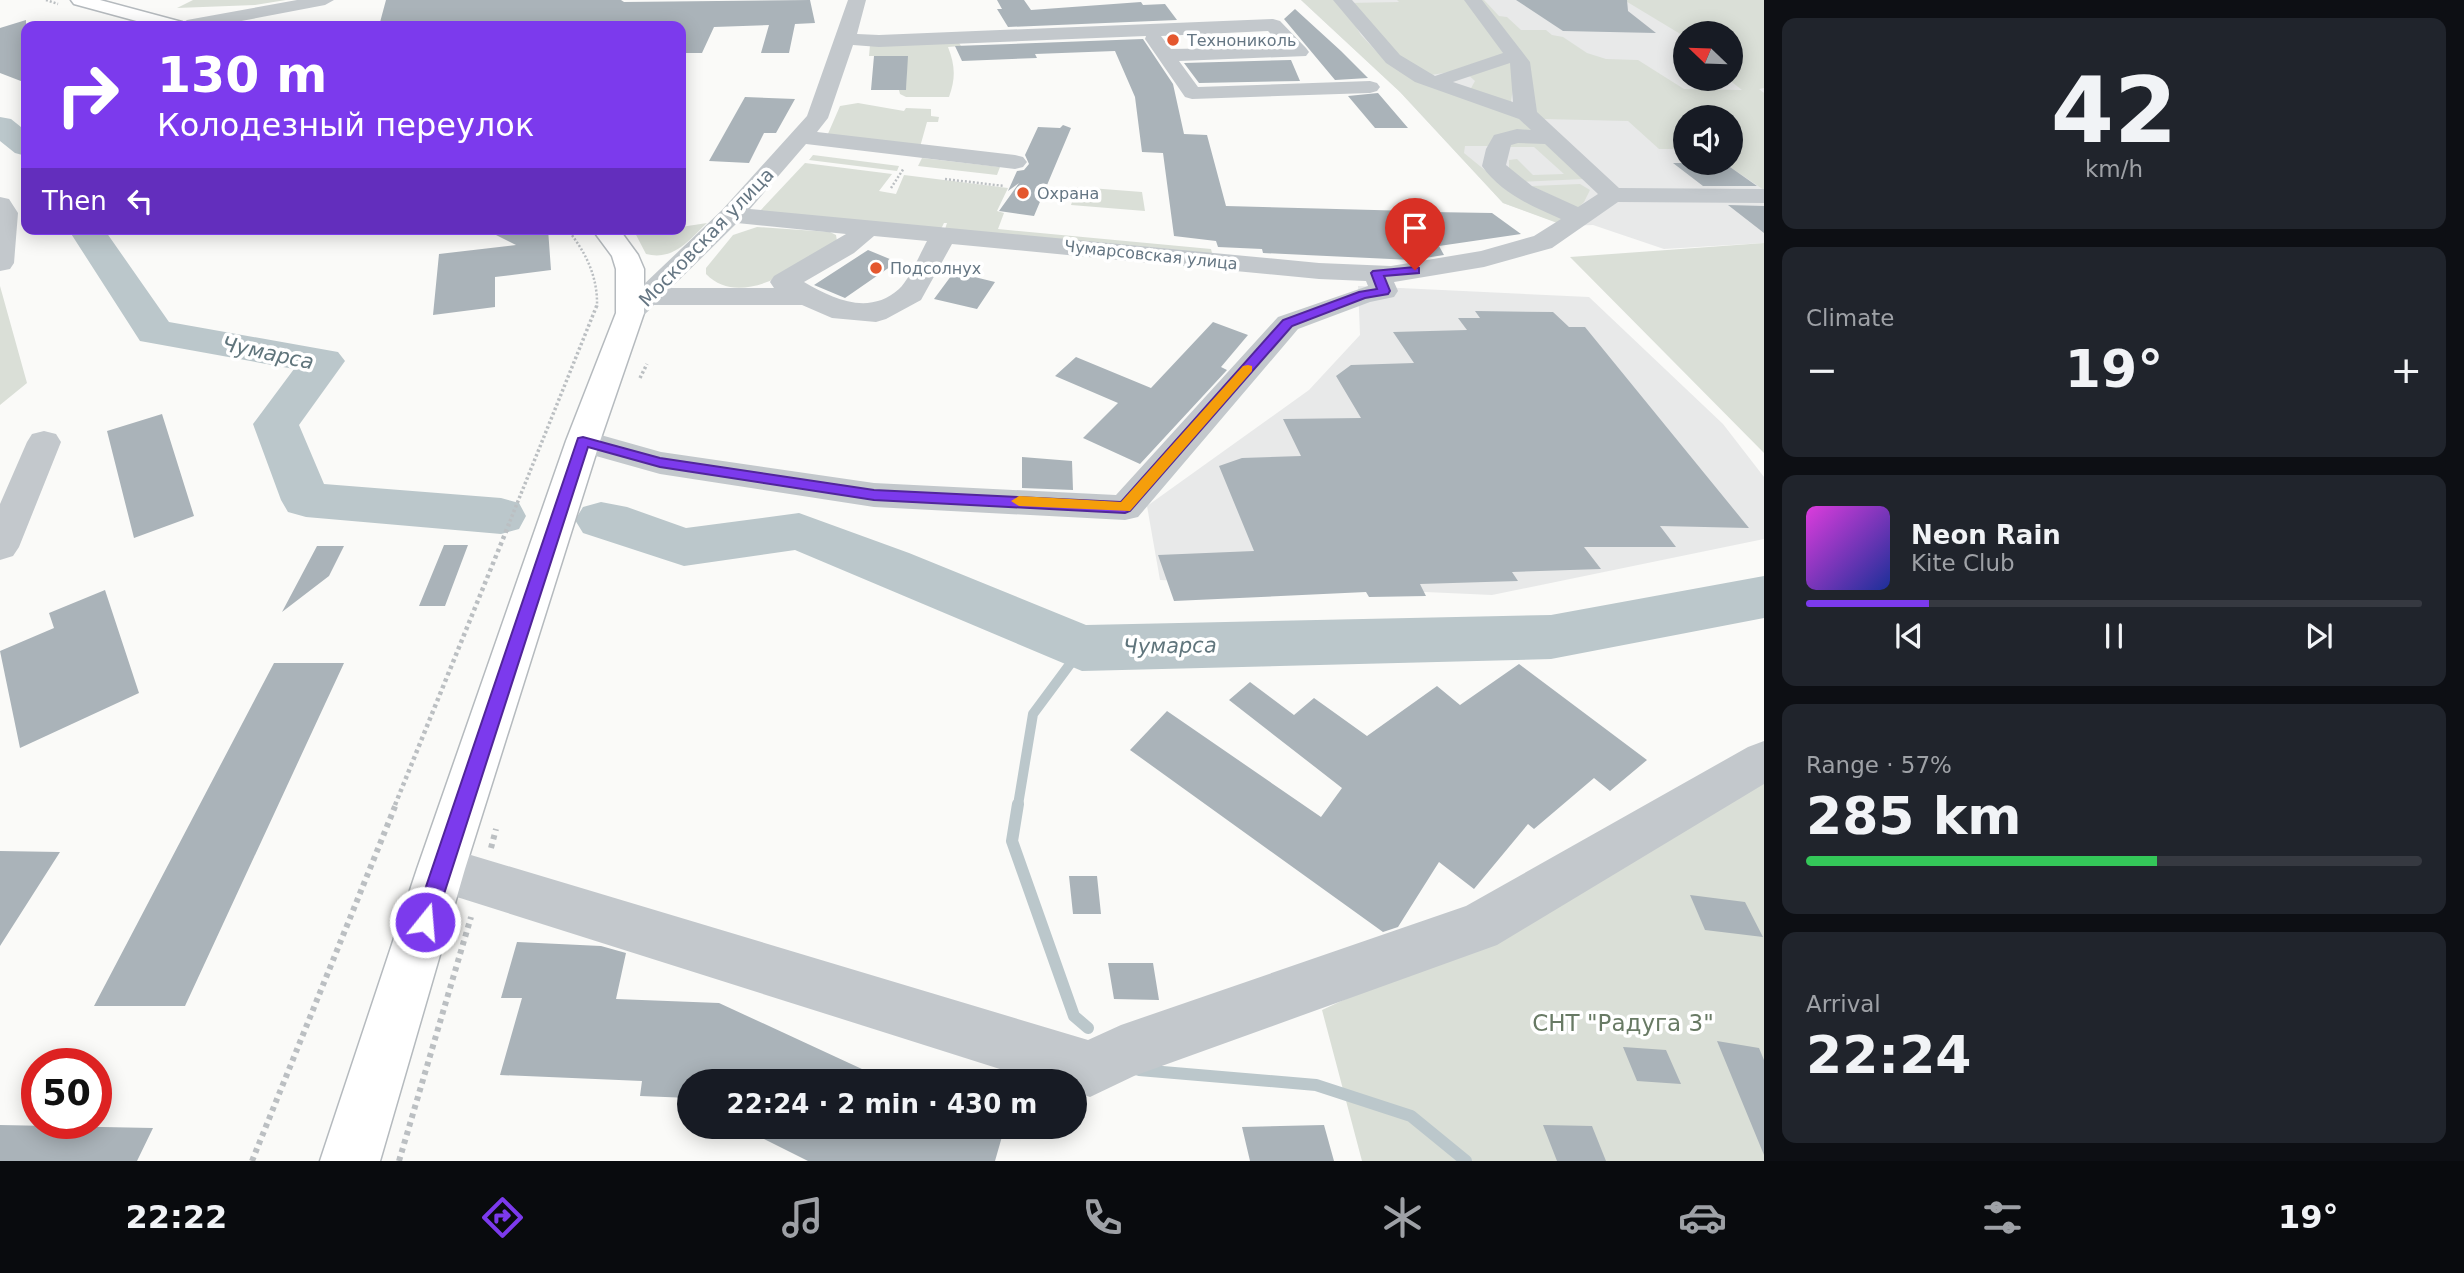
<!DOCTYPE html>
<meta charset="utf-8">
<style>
body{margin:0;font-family:"DejaVu Sans",sans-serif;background:#20242c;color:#f1f3f6;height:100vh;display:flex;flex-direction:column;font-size:26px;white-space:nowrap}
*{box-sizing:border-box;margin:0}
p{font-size:23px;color:#9ea1a6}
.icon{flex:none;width:38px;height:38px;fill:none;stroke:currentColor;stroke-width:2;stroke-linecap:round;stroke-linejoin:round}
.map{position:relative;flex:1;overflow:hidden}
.side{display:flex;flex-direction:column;gap:18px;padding:18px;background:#0d0f14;width:700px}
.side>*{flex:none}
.guide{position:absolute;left:21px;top:21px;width:665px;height:214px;border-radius:14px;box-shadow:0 4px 18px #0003;background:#7c3aed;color:#fff;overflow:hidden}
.needle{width:46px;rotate:293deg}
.fabs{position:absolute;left:1673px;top:21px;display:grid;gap:14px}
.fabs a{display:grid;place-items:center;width:70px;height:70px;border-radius:50%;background:#171b24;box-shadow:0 4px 18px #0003;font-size:35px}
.speed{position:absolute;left:21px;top:1048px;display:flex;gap:14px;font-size:35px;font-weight:700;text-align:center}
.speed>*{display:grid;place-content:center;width:91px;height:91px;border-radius:50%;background:#171b24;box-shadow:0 4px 18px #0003;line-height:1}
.speed .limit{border:10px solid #d22;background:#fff;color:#111}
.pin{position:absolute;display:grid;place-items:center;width:60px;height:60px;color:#fff;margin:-72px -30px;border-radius:50% 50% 50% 0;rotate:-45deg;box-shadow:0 0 7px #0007}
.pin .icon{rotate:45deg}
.me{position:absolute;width:77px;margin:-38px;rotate:17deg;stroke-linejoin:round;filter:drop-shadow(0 0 5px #0008)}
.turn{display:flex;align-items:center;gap:24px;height:147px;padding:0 21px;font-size:32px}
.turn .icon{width:91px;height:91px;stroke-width:2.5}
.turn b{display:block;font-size:49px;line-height:60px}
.then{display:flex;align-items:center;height:66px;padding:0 21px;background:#0003;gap:14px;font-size:26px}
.big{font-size:52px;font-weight:800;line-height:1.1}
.side .widget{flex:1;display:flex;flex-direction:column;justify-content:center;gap:10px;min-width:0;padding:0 24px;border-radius:14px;background:#20242c}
.side .dial{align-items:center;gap:0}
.dial b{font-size:91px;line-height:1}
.song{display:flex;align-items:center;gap:21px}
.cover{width:84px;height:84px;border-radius:10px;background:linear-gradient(135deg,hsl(300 70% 55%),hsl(230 70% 35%))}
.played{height:7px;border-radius:4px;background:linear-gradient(90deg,#7c3aed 20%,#363941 20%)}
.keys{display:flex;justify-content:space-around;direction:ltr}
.heat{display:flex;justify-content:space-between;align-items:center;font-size:38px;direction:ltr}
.charge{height:10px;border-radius:5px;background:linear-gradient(90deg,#34c759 57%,#363941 0)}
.trip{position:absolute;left:677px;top:1069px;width:410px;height:70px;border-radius:35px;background:#171b24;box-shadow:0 4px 18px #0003;font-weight:800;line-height:70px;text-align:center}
.menu{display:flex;height:112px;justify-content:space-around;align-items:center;background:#090b0e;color:#9ea1a6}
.menu .icon{width:49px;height:49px}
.menu .active{color:#7c3aed}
.menu b{font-size:32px;color:#f1f3f6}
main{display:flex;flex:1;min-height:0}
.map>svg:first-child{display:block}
.built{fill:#e8e9e9;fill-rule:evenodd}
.green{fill:#dadfd7}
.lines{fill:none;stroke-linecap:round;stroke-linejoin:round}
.stream-far1{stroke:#bbc7cb;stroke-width:10}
.stream{stroke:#bbc7cb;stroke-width:12}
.river{fill:#bbc7cb;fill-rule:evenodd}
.building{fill:#aab3b9}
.major-casing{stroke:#b5babe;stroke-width:3}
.path-far3{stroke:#bbbfc2;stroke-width:2.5;stroke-dasharray:2 2;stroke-linecap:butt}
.path-far2{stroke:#bbbfc2;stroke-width:3.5;stroke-dasharray:2.5 2.5;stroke-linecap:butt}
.path-far1{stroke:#bbbfc2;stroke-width:4.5;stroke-dasharray:3.5 3.5;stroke-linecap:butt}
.path{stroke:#bbbfc2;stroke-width:6;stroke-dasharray:4.5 4.5;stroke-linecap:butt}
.minor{fill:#c3c8cc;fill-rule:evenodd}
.major{fill:#fff;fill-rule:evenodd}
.route{fill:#7c3aed;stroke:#51269a;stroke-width:2}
.slow{fill:#f59e0b}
.poi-dot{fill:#e4572e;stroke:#fff;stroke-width:2.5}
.labels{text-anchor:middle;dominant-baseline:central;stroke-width:7;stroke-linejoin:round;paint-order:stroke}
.far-poi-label{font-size:16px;fill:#657683;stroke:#fff;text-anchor:start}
.far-street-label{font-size:16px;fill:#657683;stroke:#fff}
.street-label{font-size:19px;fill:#657683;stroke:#fff}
.water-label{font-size:21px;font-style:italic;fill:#60757c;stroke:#fff}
.near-park-label{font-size:23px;fill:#687a64;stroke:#fff}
</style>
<main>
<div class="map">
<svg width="1764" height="1161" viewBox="0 0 1764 1161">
<rect width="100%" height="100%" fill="#fafaf8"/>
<path class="built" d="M1301,0H1764V243L1664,249L1593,225L1567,226L1503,203L1400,92ZM1685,33H1731V79H1685ZM1685,117H1731V163H1685Z
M1358,286L1589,297L1723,424L1764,477V539L1492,595L1160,580L1147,506L1309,390L1360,335Z"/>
<path class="green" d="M193,0H286L255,5L177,8Z
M1301,0H1340L1361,35L1377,52L1516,112L1537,133L1492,146H1465L1464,153L1508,189L1563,216L1560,224L1503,203L1400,92Z
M1397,0H1466L1504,54L1456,71L1431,75L1470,90L1475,81L1466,73L1509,59L1515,77L1510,107L1412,70L1348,3L1399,2Z
M1478,0H1484L1499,16L1507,17L1521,30H1546L1552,35L1563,37L1587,53L1606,59L1638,60L1684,89L1742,90L1728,79H1731V33H1685V47L1676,40L1682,35L1624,0H1764V88L1759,89L1764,93V190L1730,167H1721L1716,163H1731V117H1685V155H1681L1674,149H1659L1628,121L1543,119L1536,112Z
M958,41L961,46L948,47C955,65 956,78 949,97H906L900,94L899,90H906L907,56H869L870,45Z
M858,103L904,111L906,108L931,109V116L939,117L938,122H927L920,147L827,136L840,106Z
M1512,139L1545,142L1584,179L1518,182L1509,172V160L1517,159L1533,175L1564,174L1534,147H1507Z
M813,155L899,166L897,171L809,160Z
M922,158L1000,167L997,175L918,166Z
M805,163L892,174L879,191L896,194L904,175L1008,188L997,211L1004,213L998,229L1211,249L1213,257L945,229L947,223H944L941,229L759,212Z
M1580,184L1590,190L1584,202L1578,208L1532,186Z
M1077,187L1142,192L1145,211L1071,205Z
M707,223C689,240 674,261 646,254L633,229H681V227Z
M757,227L830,232L836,235L837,241L831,248C798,266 741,310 706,274V268L733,235Z
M1764,243V453L1570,257Z
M0,286L27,383L0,405Z
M1764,783V1161H1362L1322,1010L1593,884Z"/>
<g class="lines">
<path class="stream-far1" d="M1018,805L1033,714L1082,648"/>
<path class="stream" d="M1018,804L1012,841L1074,1016L1088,1028
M1139,1070L1316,1085L1411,1116L1466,1161"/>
<path class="river" d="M0,117L11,119L26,131V156L15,153L0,141Z
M68,229H104L169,322L338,352L345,361L299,425L324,484L501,498L519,503L526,516L519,529L501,534L306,517L288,512L281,500L253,424L294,369L140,341Z
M601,502L627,507L686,528L799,513L909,553L1086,625L1551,615L1764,576V618L1551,659L1082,671L795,550L684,566L583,533L575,520L583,507Z"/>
</g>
<path class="building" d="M386,0H621L624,2L810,0L815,23L795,24L789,53H761L769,25L714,27L702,53H681V26H379Z
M997,0H1024L1031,10L1141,2L1143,5L1165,4L1177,20L1008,27L997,9H1002Z
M1516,0H1627L1628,11L1656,33L1563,31Z
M1295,9L1341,51L1368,78L1335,80L1284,19Z
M26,20V83L0,73V28Z
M1143,39L1173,84L1184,134L1207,135L1226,206L1412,211L1414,214L1431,212L1492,213L1521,234L1439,246L1444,255L1412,260L1263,253L1262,249L1218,247L1216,241L1174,236L1163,153L1142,152L1135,97L1115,51L1035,54L1037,58L962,61L955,46Z
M874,56H908L906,90H871Z
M1291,60L1300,81L1199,83L1184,63Z
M1378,93L1408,128H1375L1348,96Z
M745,97L795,99L776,133H764L749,163L709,161Z
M1063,125L1071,128L1034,216L999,211L1019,183L1008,191L1017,171L1024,170L1029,164L1025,155L1038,127L1060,128Z
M1673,163H1716L1721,167H1730L1757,186H1703Z
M1728,205L1764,206V233Z
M484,229H548L551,270L495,277V307L433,315L439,254L516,245Z
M868,250L897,262L845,298L814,285Z
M954,272L995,282L977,309L934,299Z
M1475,311L1553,312L1569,327H1585L1749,528L1660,526L1676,547H1584L1601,569L1512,572L1518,581L1420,584L1426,596L1369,597L1366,592L1174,601L1158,555L1254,551L1219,466L1242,458L1301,456L1283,419L1361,418L1336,376L1351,365L1414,363L1393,332L1467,330L1458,318H1480Z
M1213,322L1248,335L1221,367L1227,370L1140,464L1083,438L1118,403L1055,376L1076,357L1151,388Z
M162,414L194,516L134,538L107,431Z
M1022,457L1072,461L1073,490L1022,488Z
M444,545H468L445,606H419Z
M317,546H344L329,576L282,612Z
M105,590L139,693L20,748L0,651L54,628L49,613Z
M274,663H344L185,1006H94Z
M1519,664L1647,760L1610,791L1594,778L1534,829L1528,824L1474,889L1439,862L1398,927L1383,932L1130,750L1167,711L1321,817L1342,788L1229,700L1250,682L1294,715L1314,698L1367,736L1437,686L1460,705Z
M0,851L60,852L0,946Z
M1069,876H1097L1101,914H1073Z
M1690,895L1745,902L1763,937L1705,930Z
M517,942L601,946L626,953L616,999L719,1003L890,1082H690V1098L640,1096L642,1081L500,1075L522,998H501Z
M1108,963H1153L1159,1000L1114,999Z
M1717,1041L1759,1048L1764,1060V1155Z
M1623,1047L1666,1050L1681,1084L1637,1081Z
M0,1125L153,1128L137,1161H0Z
M1324,1125L1334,1161H1250L1242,1127Z
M1543,1125L1592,1126L1606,1161H1557Z
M740,1127H990L1003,1133L995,1161H808Z"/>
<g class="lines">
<defs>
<path id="major" d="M71,0H100L182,22L184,26H155L74,4Z
M592,229H619L638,255L644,269V313L600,441L465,869L380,1161H320L417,869L566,441L616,313V269L612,256Z"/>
</defs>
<use href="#major" class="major-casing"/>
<path class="path-far3" d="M46,0L58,4
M945,179L1004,186
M891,188L904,168
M567,229C586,252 598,277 597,307"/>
<path class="path-far2" d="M640,378L647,364
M508,526L597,305"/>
<path class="path-far1" d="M395,805L509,524"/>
<path class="path" d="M491,848L496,829
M252,1161L396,804
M399,1161L471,917"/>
<path class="minor" d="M297,0H334L325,5L215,26H178L187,20Z
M848,0H866L857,34L879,35L1273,19L1280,21L1306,48L1309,52L1306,56L1179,61L1198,87L1370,81L1377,83L1380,87L1377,91L1370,93L1192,99L1185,97L1145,39L1146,36L879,47L853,45L828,118L817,132L1015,155L1023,157L1027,162L1023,167L1015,169L806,144L750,209L1319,263L1391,266L1481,251L1534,236L1561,219C1531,206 1501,193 1482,166L1486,149L1494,135L1517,129L1531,130L1519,119L1415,82L1386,63L1333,0H1352L1400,55L1435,76L1503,53L1464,0H1482L1530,62L1537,112L1619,188L1764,189V203L1618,202L1552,248L1484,267L1394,282L1398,291L1394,297L1370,302L1298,329L1138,517L1125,520L874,507L660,474L571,449L566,441L571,433L583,430L661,452L874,483L1116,495L1278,317L1368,286L1366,281L1319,279L952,244L921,300L886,319L876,322L832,318L802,305H654C643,317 636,323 620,319L616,313L620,307L722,210L807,116ZM1268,31L1283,47L1171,49L1161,36ZM1510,63L1513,102L1453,82ZM1518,143L1545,144L1598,194L1578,207L1532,186L1506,165L1511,145ZM737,223L846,234L774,276L770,282L774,288H671ZM874,236L927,241C920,254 909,280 899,289C869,316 833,299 804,282L854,253Z
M0,197L9,199L18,213L14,263L10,269L0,271Z
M44,431L56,434L61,442L19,547L13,556L0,560V504L27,442L32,434Z
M1764,741V784L1497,945L1134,1076L1090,1097L1074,1092V1082H1041L441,892L424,885L417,869L424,853L441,846L1088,1040L1121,1025L1466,906L1748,747Z"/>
<use href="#major" class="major"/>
</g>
<path class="route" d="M1415,267L1419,268V273L1384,276L1390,291L1388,294L1365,298L1292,326L1130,511L1125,513L874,500L660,467L588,447L435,922L432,929L425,932L417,929L414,922L578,438L583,437L660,458L874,490L1121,502L1283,320L1359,292L1377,289L1371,273L1373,271Z"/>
<path class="slow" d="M1248,365L1252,366V371L1130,511L1019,506L1011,501L1019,496L1121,502L1243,366Z"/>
<g class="poi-dot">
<circle cx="1173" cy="40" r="7"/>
<circle cx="1023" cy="193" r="7"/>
<circle cx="876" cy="268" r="7"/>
</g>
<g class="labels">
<g class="far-poi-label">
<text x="1187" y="40">Технониколь</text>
<text x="1037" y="193">Охрана</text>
<text x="890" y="268">Подсолнух</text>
</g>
<g class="far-street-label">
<text transform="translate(1151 255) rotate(6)">Чумарсовская улица</text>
</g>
<g class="street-label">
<text transform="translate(706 237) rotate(-46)">Московская улица</text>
</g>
<g class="water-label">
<text transform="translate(268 353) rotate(12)">Чумарса</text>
<text transform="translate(1170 646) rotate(-1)">Чумарса</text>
</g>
<g class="near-park-label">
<text x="1623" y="1023">СНТ "Радуга 3"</text>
</g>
</g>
</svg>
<div class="fabs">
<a><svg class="needle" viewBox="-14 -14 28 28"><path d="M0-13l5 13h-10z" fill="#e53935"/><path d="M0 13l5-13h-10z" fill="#9ea1a6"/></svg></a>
<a><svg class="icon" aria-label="sound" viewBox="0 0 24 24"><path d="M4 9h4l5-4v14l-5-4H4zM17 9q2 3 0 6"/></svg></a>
</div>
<div class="speed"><div class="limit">50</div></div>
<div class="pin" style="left:1415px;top:270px;background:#d93025"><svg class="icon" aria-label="arrive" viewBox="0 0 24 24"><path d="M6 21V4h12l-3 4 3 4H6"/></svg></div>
<svg class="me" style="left:425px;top:922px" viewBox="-20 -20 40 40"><circle r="17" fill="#7c3aed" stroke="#fff" stroke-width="3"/><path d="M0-11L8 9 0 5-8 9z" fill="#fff"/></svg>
<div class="trip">22:24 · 2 min · 430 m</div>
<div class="guide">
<div class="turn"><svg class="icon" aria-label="right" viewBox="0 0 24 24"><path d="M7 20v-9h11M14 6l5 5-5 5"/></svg><div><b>130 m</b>Колодезный переулок</div></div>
<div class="then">Then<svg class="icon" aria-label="left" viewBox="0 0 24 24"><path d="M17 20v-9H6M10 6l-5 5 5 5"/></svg></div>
</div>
</div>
<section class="side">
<div class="widget dial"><b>42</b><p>km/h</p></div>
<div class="widget"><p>Climate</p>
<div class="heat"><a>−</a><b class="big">19°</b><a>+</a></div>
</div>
<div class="widget">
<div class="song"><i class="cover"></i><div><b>Neon Rain</b><p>Kite Club</p></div></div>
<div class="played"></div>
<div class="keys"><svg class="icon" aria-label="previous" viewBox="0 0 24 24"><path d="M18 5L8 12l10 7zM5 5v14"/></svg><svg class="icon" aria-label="pause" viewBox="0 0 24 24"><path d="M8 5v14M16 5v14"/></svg><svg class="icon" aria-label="next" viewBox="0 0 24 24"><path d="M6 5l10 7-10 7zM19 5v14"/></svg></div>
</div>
<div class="widget"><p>Range · 57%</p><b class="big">285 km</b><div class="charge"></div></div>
<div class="widget"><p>Arrival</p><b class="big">22:24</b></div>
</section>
</main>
<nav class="menu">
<b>22:22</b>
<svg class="icon active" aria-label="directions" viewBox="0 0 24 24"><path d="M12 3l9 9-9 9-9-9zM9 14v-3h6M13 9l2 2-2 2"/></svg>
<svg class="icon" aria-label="music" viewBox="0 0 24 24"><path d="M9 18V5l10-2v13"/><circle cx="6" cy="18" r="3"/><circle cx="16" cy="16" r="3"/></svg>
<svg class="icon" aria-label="phone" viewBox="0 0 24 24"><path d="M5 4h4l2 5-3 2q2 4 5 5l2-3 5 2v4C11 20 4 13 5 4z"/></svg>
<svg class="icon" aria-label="climate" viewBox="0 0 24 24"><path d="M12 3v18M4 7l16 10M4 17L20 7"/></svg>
<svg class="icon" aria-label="car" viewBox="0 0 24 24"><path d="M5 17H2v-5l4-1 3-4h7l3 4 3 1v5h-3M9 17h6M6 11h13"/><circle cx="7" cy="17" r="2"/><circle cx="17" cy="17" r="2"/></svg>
<svg class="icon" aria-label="filters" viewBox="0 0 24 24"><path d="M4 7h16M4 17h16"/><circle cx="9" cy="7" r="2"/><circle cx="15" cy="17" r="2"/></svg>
<b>19°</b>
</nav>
